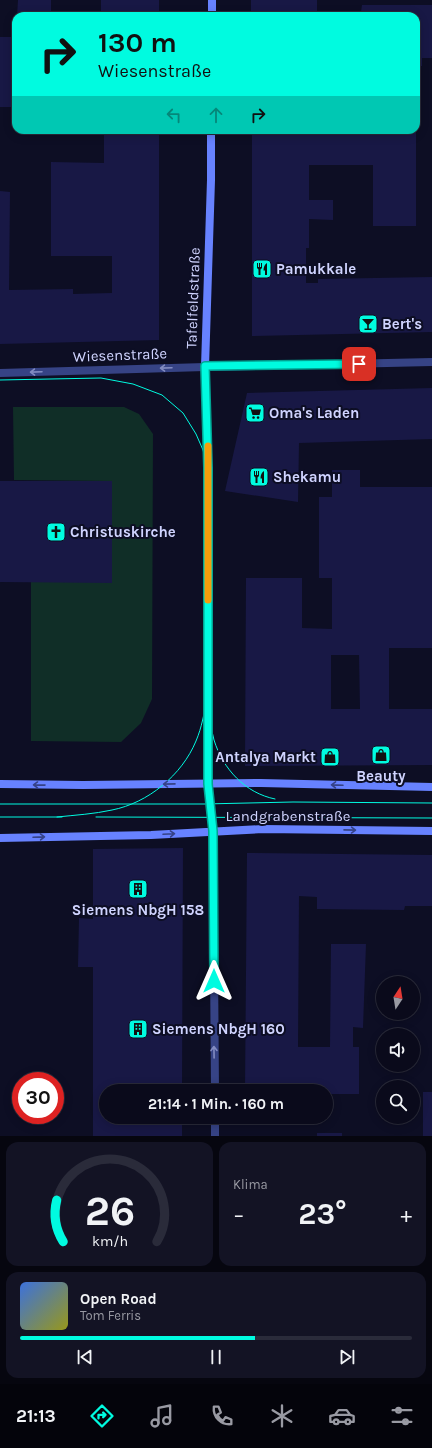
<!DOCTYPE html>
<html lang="de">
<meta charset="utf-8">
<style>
body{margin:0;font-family:Karla,sans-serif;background:#131324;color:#f1f3f6;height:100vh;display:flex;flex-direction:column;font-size:15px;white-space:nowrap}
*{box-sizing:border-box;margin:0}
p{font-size:13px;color:#999aa3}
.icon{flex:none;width:22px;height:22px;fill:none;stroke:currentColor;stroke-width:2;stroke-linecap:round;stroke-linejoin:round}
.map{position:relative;height:1136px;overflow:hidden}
.side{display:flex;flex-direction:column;gap:6px;padding:6px;background:#06060f;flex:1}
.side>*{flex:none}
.banner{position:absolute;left:12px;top:12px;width:408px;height:122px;border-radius:12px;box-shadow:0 2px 10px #0003,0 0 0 1px #2a2b3a;background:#00fbe0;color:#111;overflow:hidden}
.needle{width:26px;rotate:12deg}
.fabs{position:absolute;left:376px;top:976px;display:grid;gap:8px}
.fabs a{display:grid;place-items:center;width:44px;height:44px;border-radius:50%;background:#0a0a1b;box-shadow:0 2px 10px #0003,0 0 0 1px #2a2b3a;font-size:20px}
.speed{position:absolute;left:12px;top:1072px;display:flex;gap:8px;font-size:20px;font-weight:700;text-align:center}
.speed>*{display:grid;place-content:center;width:52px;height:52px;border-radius:50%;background:#0a0a1b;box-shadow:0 2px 10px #0003,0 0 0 1px #2a2b3a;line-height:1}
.speed .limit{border:6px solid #d22;background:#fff;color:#111}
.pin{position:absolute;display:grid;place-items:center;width:34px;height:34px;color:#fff;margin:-17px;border-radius:8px;box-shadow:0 2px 6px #0006}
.me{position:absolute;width:44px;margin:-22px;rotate:0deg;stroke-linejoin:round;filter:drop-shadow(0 0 3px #0008)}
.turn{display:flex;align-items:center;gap:14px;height:84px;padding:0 20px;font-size:18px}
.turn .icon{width:52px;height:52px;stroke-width:2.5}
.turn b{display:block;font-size:28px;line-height:34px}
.lanes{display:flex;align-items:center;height:38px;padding:0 20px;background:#0003;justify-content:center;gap:20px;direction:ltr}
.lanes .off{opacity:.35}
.big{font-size:30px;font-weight:700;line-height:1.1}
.side .widget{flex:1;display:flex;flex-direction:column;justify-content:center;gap:6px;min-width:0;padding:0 14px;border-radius:12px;background:#131324}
.side .dial{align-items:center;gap:0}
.dial svg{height:104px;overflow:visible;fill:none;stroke:#2a2b3a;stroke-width:7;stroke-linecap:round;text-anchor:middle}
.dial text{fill:#f1f3f6;stroke:none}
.song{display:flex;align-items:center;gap:12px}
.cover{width:48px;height:48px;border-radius:6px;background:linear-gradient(135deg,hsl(220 70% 55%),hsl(60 70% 35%))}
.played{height:4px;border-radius:2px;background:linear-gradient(90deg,#00fbe0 60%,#2a2b3a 60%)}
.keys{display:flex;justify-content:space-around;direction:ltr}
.heat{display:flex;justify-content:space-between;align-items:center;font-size:22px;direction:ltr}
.side .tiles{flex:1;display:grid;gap:6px;grid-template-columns:1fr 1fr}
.widget:last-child{grid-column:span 2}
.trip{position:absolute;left:99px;top:1084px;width:234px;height:40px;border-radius:20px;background:#0a0a1b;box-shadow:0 2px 10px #0003,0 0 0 1px #2a2b3a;font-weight:700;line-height:40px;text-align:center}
.menu{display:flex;height:64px;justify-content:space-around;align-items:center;background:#04040b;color:#999aa3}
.menu .icon{width:28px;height:28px}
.menu .on{color:#00fbe0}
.menu b{font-size:18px;color:#f1f3f6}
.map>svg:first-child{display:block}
.green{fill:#102e27}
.building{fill:#181845;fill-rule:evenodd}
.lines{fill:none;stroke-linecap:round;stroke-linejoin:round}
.street{stroke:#364385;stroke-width:8}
.secondary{stroke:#6782ff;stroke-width:8}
.tram{stroke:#00fbe0;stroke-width:1}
.oneway{stroke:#838cc2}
.oneway2{stroke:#354287}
.route-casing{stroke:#00a392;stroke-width:10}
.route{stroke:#00fbe0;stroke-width:7}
.slow{stroke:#f59e0b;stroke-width:7}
.labels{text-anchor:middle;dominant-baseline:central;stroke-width:4;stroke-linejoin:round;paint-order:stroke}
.poi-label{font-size:15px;font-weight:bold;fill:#d0d4ff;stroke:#0d0e24;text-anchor:start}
.street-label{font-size:15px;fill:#d0d4ff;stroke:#0d0e24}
</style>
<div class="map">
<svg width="432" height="1136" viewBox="0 0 432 1136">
<rect width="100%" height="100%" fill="#0d0e24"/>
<path class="green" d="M13,407H124L139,414L153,434L152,699L141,723L121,742L31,741V582H112V481L14,480Z"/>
<path class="building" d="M18,0H51V16H17Z
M101,0H159V16H101Z
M251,0H317V16H251Z
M362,5H432V58H422V66H416V16H355V12H361Z
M0,37H16V107H0Z
M104,130H159V340L0,344V191L10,192L9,290L73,289V294L112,293V256H51V162L104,163Z
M252,130H416V226H373V165H309V200H333V220L309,219V248H306V283H318V279L432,277V332L252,336Z
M432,388V439L299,443L298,502L225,491L247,393Z
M332,470H360V487H432V648H389V709H432V765L245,766L246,578H302V628L332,629V578H319V497H332ZM331,655H359L360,709H331Z
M0,481H112V583L0,582Z
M183,848L182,1091H106V1117H182V1136H93V967H78L79,918L93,919V849Z
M247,853L432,855V906H405L404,910L317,909V897L299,896L298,1047H330L331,944H366L363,1028L353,1027V1047H359V1094H326V1091H320V1087H291V1091H245Z
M423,1092H432V1136H423Z
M317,1133H342V1136H317Z"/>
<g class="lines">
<path class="street" d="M0,373L205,367L432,362
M213,831L215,1091
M215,1117V1136"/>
<path class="secondary" d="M212,16V0
M211,130V180L205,367L208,469L207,742L208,784L213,831
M0,784L83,785L261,783L432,787
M0,838L151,835L263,829L432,831"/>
<path class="tram" d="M0,380L101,378L133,384L162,395L183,413L196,434L203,450L208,469L207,699C204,713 202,727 196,741C182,775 148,803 112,810C94,814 76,815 57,817
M208,706C210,717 211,729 214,740C223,769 245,793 275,799
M0,804H204L293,802L432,803
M0,817H62
M96,817L432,818"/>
</g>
<defs><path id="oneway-shaft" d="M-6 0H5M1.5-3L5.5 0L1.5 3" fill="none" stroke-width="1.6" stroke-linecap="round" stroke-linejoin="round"/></defs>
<g class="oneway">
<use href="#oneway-shaft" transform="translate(166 368) rotate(178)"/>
<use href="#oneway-shaft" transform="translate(36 372) rotate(178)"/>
<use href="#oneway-shaft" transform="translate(214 1052) rotate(-91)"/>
</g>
<g class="oneway2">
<use href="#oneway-shaft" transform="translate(169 784) rotate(179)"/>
<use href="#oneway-shaft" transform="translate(39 785) rotate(-179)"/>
<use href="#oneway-shaft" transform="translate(337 785) rotate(-178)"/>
<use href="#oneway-shaft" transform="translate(350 830) rotate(1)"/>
<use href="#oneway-shaft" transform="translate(169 834) rotate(-3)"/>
<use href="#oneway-shaft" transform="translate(39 837) rotate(-2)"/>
</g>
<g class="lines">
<defs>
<path id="route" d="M214,981L213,831L208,784V468L205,366L359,364"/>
</defs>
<use href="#route" class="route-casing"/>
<use href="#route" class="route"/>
<path class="slow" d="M208,600V446"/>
</g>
<defs>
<symbol id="restaurant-square" viewBox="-11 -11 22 22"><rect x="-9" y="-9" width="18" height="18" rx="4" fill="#00fbe0" stroke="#0d0e24"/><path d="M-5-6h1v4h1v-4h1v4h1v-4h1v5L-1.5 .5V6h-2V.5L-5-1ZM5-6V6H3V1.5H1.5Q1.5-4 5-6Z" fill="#111"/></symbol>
<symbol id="bar-square" viewBox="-11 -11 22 22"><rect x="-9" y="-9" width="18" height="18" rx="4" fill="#00fbe0" stroke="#0d0e24"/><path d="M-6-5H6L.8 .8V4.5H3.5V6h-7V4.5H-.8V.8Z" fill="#111"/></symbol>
<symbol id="supermarket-square" viewBox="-11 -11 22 22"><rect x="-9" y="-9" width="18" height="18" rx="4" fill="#00fbe0" stroke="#0d0e24"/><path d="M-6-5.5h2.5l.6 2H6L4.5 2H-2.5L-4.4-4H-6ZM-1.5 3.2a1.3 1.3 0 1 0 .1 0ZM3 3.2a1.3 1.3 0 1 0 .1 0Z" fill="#111"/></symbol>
<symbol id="church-square" viewBox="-11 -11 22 22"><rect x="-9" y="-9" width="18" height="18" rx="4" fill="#00fbe0" stroke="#0d0e24"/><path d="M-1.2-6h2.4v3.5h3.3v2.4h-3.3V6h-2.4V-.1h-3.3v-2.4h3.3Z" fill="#111"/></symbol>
<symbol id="shop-square" viewBox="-11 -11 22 22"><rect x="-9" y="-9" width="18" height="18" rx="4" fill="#00fbe0" stroke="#0d0e24"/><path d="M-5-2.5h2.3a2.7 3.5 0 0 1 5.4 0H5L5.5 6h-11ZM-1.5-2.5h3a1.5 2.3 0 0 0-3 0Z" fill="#111"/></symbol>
<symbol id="building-square" viewBox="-11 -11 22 22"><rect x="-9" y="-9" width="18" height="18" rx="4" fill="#00fbe0" stroke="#0d0e24"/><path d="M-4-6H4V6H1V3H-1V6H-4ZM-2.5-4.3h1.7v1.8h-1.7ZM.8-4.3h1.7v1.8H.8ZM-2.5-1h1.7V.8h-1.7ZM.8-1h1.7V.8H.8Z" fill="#111"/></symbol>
</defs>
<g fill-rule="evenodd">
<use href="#restaurant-square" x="251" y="258" width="22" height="22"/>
<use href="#bar-square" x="357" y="313" width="22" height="22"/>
<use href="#supermarket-square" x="244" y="402" width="22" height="22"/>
<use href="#restaurant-square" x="248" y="466" width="22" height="22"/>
<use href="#church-square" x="45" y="521" width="22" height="22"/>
<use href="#shop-square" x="370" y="744" width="22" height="22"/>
<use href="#shop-square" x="319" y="746" width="22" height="22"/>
<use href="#building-square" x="127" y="878" width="22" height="22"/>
<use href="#building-square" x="127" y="1018" width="22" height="22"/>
</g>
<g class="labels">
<g class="poi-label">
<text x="276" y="269">Pamukkale</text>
<text x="382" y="324">Bert's</text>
<text x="269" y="413">Oma's Laden</text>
<text x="273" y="477">Shekamu</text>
<text x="70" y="532">Christuskirche</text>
<text x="316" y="757" text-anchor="end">Antalya Markt</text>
<text x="381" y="776" text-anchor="middle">Beauty</text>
<text x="138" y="910" text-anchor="middle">Siemens NbgH 158</text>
<text x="152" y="1029">Siemens NbgH 160</text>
</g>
<g class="street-label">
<text transform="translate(193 298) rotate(-88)">Tafelfeldstraße</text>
<text transform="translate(120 355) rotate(-2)">Wiesenstraße</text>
<text x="288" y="816">Landgrabenstraße</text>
</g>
</g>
</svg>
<div class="fabs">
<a><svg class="needle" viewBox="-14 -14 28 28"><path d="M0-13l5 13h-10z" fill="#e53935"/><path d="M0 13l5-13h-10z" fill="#999aa3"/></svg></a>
<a><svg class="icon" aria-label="sound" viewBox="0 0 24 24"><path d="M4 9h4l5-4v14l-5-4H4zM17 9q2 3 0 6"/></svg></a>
<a><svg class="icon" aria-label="search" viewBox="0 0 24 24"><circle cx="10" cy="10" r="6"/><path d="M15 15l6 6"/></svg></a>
</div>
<div class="speed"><div class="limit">30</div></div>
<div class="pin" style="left:359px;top:364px;background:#d93025"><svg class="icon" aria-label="arrive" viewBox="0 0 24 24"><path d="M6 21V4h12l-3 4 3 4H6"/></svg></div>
<svg class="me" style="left:214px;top:981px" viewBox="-20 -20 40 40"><path d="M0-17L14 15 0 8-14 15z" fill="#00fbe0" stroke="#fff" stroke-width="4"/></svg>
<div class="trip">21:14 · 1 Min. · 160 m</div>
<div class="banner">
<div class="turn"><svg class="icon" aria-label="right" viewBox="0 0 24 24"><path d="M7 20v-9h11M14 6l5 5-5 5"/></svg><div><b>130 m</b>Wiesenstraße</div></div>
<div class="lanes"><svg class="icon off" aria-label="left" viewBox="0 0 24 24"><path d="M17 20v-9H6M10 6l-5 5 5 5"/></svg><svg class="icon off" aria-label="ahead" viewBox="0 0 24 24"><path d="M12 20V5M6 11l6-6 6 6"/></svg><svg class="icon" aria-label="right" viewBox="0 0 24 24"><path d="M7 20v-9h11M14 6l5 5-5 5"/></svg></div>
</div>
</div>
<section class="side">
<div class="tiles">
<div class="widget dial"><svg viewBox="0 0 100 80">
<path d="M14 69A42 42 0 1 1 86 69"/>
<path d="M14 69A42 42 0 0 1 9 37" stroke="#00fbe0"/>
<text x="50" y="56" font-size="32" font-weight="700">26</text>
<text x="50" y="72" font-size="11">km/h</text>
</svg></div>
<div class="widget"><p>Klima</p>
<div class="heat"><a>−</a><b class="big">23°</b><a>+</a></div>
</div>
<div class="widget">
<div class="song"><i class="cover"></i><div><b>Open Road</b><p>Tom Ferris</p></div></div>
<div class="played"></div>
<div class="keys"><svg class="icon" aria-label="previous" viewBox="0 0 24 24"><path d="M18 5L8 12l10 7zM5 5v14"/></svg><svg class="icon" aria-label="pause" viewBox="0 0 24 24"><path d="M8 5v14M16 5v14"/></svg><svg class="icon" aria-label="next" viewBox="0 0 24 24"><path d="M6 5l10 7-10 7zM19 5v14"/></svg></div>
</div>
</div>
</section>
<nav class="menu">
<b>21:13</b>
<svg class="icon on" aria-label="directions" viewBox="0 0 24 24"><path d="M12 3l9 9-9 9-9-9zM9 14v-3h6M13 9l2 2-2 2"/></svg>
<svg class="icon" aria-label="music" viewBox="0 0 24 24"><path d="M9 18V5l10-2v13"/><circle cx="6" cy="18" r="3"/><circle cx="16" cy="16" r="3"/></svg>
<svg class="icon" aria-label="phone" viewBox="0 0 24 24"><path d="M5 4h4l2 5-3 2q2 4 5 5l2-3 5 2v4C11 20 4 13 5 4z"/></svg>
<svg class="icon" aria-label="climate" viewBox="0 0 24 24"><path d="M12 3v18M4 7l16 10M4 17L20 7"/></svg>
<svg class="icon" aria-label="car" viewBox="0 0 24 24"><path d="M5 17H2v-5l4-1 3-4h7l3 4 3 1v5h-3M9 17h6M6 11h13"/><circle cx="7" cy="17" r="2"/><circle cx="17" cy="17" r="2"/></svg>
<svg class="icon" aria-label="filters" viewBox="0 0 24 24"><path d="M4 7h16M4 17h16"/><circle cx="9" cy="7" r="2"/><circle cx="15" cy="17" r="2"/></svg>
</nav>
